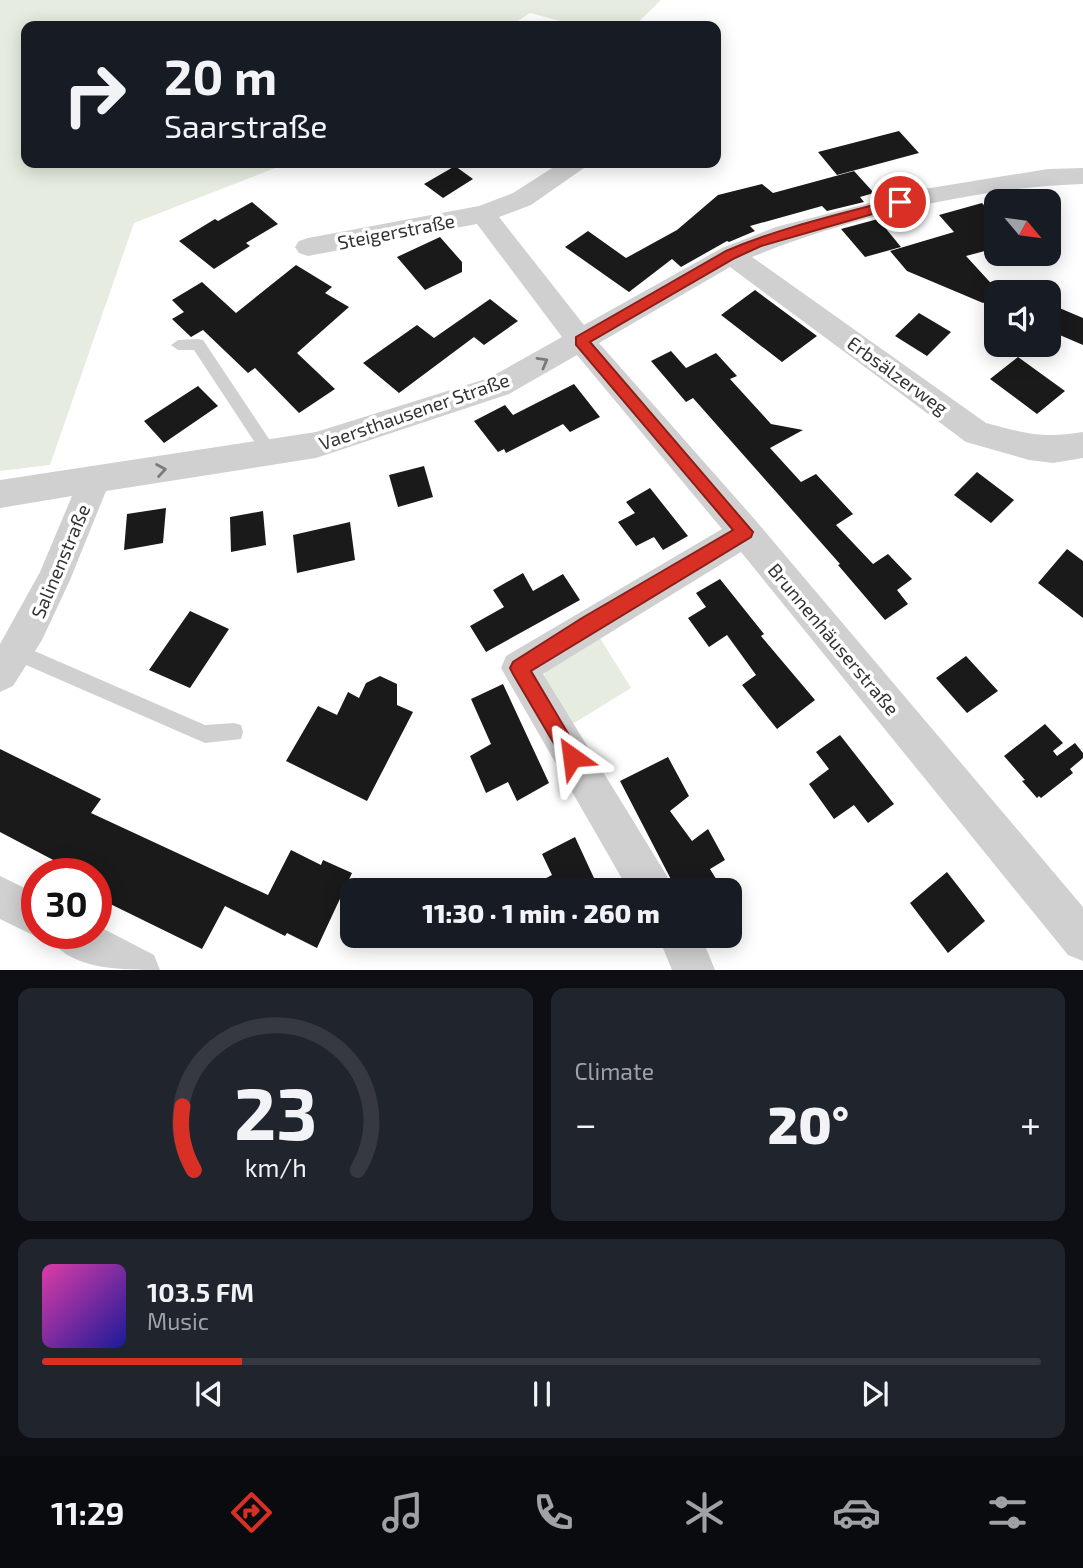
<!DOCTYPE html>
<meta charset="utf-8">
<style>
body{margin:0;font-family:"Exo 2",sans-serif;background:#20242c;color:#f1f3f6;height:100vh;display:flex;flex-direction:column;font-size:26px;white-space:nowrap}
*{box-sizing:border-box;margin:0}
p{font-size:23px;color:#9ea1a6}
.icon{flex:none;width:38px;height:38px;fill:none;stroke:currentColor;stroke-width:2;stroke-linecap:round;stroke-linejoin:round}
.map{position:relative;height:970px;overflow:hidden}
.side{display:flex;flex-direction:column;gap:18px;padding:18px;background:#0d0f14;flex:1}
.side>*{flex:none}
.guide{position:absolute;left:21px;top:21px;width:700px;height:147px;border-radius:14px;box-shadow:0 4px 18px #0003;background:#171b24;color:#f1f3f6;overflow:hidden}
.needle{width:46px;rotate:119deg}
.buttons{position:absolute;left:984px;top:189px;display:grid;gap:14px}
.buttons a{display:grid;place-items:center;width:77px;height:77px;border-radius:14px;background:#171b24;box-shadow:0 4px 18px #0003;font-size:35px}
.speed{position:absolute;left:21px;top:858px;display:flex;gap:14px;font-size:35px;font-weight:700;text-align:center}
.speed>*{display:grid;place-content:center;width:91px;height:91px;border-radius:50%;background:#171b24;box-shadow:0 4px 18px #0003;line-height:1}
.speed .limit{border:10px solid #d22;background:#fff;color:#111}
.pin{position:absolute;display:grid;place-items:center;width:60px;height:60px;color:#fff;margin:-30px;border:4px solid #fff;border-radius:50%;box-shadow:0 2px 7px #0007}
.me{position:absolute;width:77px;margin:-38px;rotate:329deg;stroke-linejoin:round;filter:drop-shadow(0 0 5px #0008)}
.turn{display:flex;align-items:center;gap:24px;height:147px;padding:0 28px;font-size:32px}
.turn .icon{width:91px;height:91px;stroke-width:2.5}
.turn b{display:block;font-size:49px;line-height:60px}
.big{font-size:52px;font-weight:800;line-height:1.1}
.side .widget{flex:1;display:flex;flex-direction:column;justify-content:center;gap:10px;min-width:0;padding:0 24px;border-radius:14px;background:#20242c}
.side .dial{align-items:center;gap:0}
.dial svg{height:182px;overflow:visible;fill:none;stroke:#363941;stroke-width:7;stroke-linecap:round;text-anchor:middle}
.dial text{fill:#f1f3f6;stroke:none}
.song{display:flex;align-items:center;gap:21px}
.cover{width:84px;height:84px;border-radius:10px;background:linear-gradient(135deg,hsl(320 70% 55%),hsl(240 70% 35%))}
.played{height:7px;border-radius:4px;background:linear-gradient(90deg,#d93025 20%,#363941 20%)}
.keys{display:flex;justify-content:space-around;direction:ltr}
.heat{display:flex;justify-content:space-between;align-items:center;font-size:38px;direction:ltr}
.side .tiles{flex:1;display:grid;gap:18px;grid-template-columns:1fr 1fr}
.widget:last-child{grid-column:span 2}
.trip{position:absolute;left:340px;top:878px;width:402px;height:70px;border-radius:14px;background:#171b24;box-shadow:0 4px 18px #0003;font-weight:800;line-height:70px;text-align:center}
.tabs{display:flex;height:112px;justify-content:space-around;align-items:center;background:#090b0e;color:#9ea1a6}
.tabs .icon{width:49px;height:49px}
.tabs .active{color:#d93025}
.tabs b{font-size:32px;color:#f1f3f6}
.map>svg:first-child{display:block}
.green{fill:#e6ecdf}
.building{fill:#1a1a1a}
.lines{fill:none;stroke-linecap:round;stroke-linejoin:round}
.lane{fill:#d0d0d0;fill-rule:evenodd}
.street{fill:#d0d0d0;fill-rule:evenodd}
.oneway{stroke:#7a7a7a}
.route{fill:#d93025;stroke:#8d1f18;stroke-width:2}
.labels{text-anchor:middle;dominant-baseline:central;stroke-width:7;stroke-linejoin:round;paint-order:stroke}
.street-label{font-size:19px;fill:#333;stroke:#fff}
</style>
<div class="map">
<svg width="1083" height="970" viewBox="0 0 1083 970">
<rect width="100%" height="100%" fill="#fff"/>
<path class="green" d="M0,0H661L634,26H579L530,13L510,26H26V163H288L134,223L50,465L0,471Z
M598,635L631,688L566,728L541,682L550,663Z"/>
<path class="building" d="M899,131L919,153L837,175L818,152Z
M455,166L473,179L443,198L424,184Z
M854,171L874,193L860,197L864,202L827,211L822,206L750,226L755,231L729,242L727,241L681,267L672,259L629,292L565,247L588,231L626,258L677,230L718,195L762,184L773,193Z
M252,202L278,224L246,243L250,246L214,269L179,241L215,219L218,221Z
M982,203L996,218V248L966,256L999,292H996V298L983,303L907,271L890,251L954,232L939,215Z
M878,219L901,247L865,257L841,229Z
M440,237L462,262V272L425,290L397,257Z
M296,265L332,287L325,293L349,307L297,353L335,389L299,413L255,368L248,373L203,330L191,337L172,319L184,312L172,300L202,282L236,313Z
M755,290L817,336L782,362L721,315Z
M490,299L518,321L484,345L474,337L399,393L363,363L417,325L434,338Z
M1057,307L1083,318V345L1048,330Z
M919,313L951,332L927,356L895,336Z
M671,351L686,368L716,353L737,376L730,379L771,424L803,430L770,448L801,482L816,474L853,514L836,525L873,564L888,554L912,579L897,590L908,604L885,620L838,565L840,564L693,398L686,402L651,361Z
M1018,357L1065,391L1037,414L990,379Z
M574,384L600,417L570,432L563,424L506,453L504,449L498,452L474,421L505,405L513,415Z
M198,386L218,406L164,443L144,421Z
M424,466L433,497L398,507L389,475Z
M977,472L1014,500L991,523L954,495Z
M650,488L688,536L663,550L654,537L636,546L618,522L635,513L626,502Z
M166,508L163,543L124,550L127,514Z
M263,511L266,545L231,552L230,517Z
M350,522L355,560L297,573L293,535Z
M1067,549L1083,561V618L1038,583Z
M523,573L533,591L563,574L580,600L486,652L470,626L504,607L493,590Z
M720,579L764,634L761,636L815,700L777,729L742,685L756,675L727,635L709,647L688,618L706,607L696,593Z
M190,611L229,629L190,688L149,670Z
M966,656L998,691L967,713L936,678Z
M380,676L397,684V705L413,712L367,801L286,761L318,706L337,715L348,692L359,698L366,683Z
M503,684L549,783L517,801L508,782L486,793L470,756L491,744L471,699Z
M1045,724L1063,743L1053,751L1057,756L1075,743L1083,753V758L1070,769L1073,773L1041,798L1039,796L1037,798L1022,781L1025,780L1004,756Z
M840,735L894,804L868,823L854,805L834,819L809,784L829,769L816,752Z
M0,749L101,799L91,813L268,895L291,850L321,865L323,860L352,873L317,948L287,933L285,936L225,906L202,949L96,897V873H78L0,832Z
M668,757L689,796L670,811L692,841L708,829L725,860L710,869L718,882L703,891H677L620,781Z
M575,837L600,891H522L552,875L542,854Z
M947,872L985,921L948,953L910,903Z"/>
<g class="lines">
<path class="lane" d="M198,339L203,340L275,448L278,453L275,458H265L194,350H178L171,345L178,340Z
M16,643L205,725L234,723L241,725L243,732L241,739L205,743L10,658L7,652L10,646Z"/>
<path class="street" d="M560,163H588L584,168L531,205L499,217L584,325L722,248L776,227L924,189L1048,169L1083,168V184C981,187 846,218 752,257L986,423C1024,433 1043,439 1083,432V458L1053,463L1029,460L966,442L730,267L599,343L757,522L1083,907V961L1068,955L741,552L543,674L667,876L672,891H629L501,668L506,656L722,529L577,355L509,394L316,458L106,491L70,580L42,640L13,686L0,692V644L40,572L72,496L0,508V480L316,432L489,378L562,337L477,224L308,256L299,253L295,247L299,241L308,238L479,206L513,193Z
M0,876L37,894V933H47L37,937L0,919Z
M96,925L154,955L160,970C121,970 65,970 47,933H96Z
M658,936H701L715,970H672Z"/>
</g>
<defs><path id="oneway-chevron" d="M-2-3.5L2.5 0L-2 3.5" fill="none" stroke-width="1.6" stroke-linecap="round" stroke-linejoin="round" transform="scale(1.75)"/></defs>
<g class="oneway">
<use href="#oneway-chevron" transform="translate(543 362) rotate(-29)"/>
<use href="#oneway-chevron" transform="translate(161 470) rotate(-9)"/>
</g>
<path class="route" d="M900,198L904,199V205L761,246L735,258L590,342L753,532L751,537L531,671L582,757L579,764L572,767L566,764L513,674L510,668L513,662L582,618L733,530L576,345V337L726,251C782,227 841,214 900,198Z"/>
<g class="labels">
<g class="street-label">
<text transform="translate(396 231) rotate(-11)">Steigerstraße</text>
<text transform="translate(898 375) rotate(36)">Erbsälzerweg</text>
<text transform="translate(414 411) rotate(-19)">Vaersthausener Straße</text>
<text transform="translate(60 561) rotate(-67)">Salinenstraße</text>
<text transform="translate(834 639) rotate(50)">Brunnenhäuserstraße</text>
</g>
</g>
</svg>
<div class="buttons">
<a><svg class="needle" viewBox="-14 -14 28 28"><path d="M0-13l5 13h-10z" fill="#e53935"/><path d="M0 13l5-13h-10z" fill="#9ea1a6"/></svg></a>
<a><svg class="icon" aria-label="sound" viewBox="0 0 24 24"><path d="M4 9h4l5-4v14l-5-4H4zM17 9q2 3 0 6"/></svg></a>
</div>
<div class="speed"><div class="limit">30</div></div>
<div class="pin" style="left:900px;top:202px;background:#d93025"><svg class="icon" aria-label="arrive" viewBox="0 0 24 24"><path d="M6 21V4h12l-3 4 3 4H6"/></svg></div>
<svg class="me" style="left:572px;top:757px" viewBox="-20 -20 40 40"><path d="M0-17L14 15 0 8-14 15z" fill="#d93025" stroke="#fff" stroke-width="4"/></svg>
<div class="trip">11:30 · 1 min · 260 m</div>
<div class="guide">
<div class="turn"><svg class="icon" aria-label="right" viewBox="0 0 24 24"><path d="M7 20v-9h11M14 6l5 5-5 5"/></svg><div><b>20 m</b>Saarstraße</div></div>
</div>
</div>
<section class="side">
<div class="tiles">
<div class="widget dial"><svg viewBox="0 0 100 80">
<path d="M14 69A42 42 0 1 1 86 69"/>
<path d="M14 69A42 42 0 0 1 9 41" stroke="#d93025"/>
<text x="50" y="56" font-size="32" font-weight="700">23</text>
<text x="50" y="72" font-size="11">km/h</text>
</svg></div>
<div class="widget"><p>Climate</p>
<div class="heat"><a>−</a><b class="big">20°</b><a>+</a></div>
</div>
<div class="widget">
<div class="song"><i class="cover"></i><div><b>103.5 FM</b><p>Music</p></div></div>
<div class="played"></div>
<div class="keys"><svg class="icon" aria-label="previous" viewBox="0 0 24 24"><path d="M18 5L8 12l10 7zM5 5v14"/></svg><svg class="icon" aria-label="pause" viewBox="0 0 24 24"><path d="M8 5v14M16 5v14"/></svg><svg class="icon" aria-label="next" viewBox="0 0 24 24"><path d="M6 5l10 7-10 7zM19 5v14"/></svg></div>
</div>
</div>
</section>
<nav class="tabs">
<b>11:29</b>
<svg class="icon active" aria-label="directions" viewBox="0 0 24 24"><path d="M12 3l9 9-9 9-9-9zM9 14v-3h6M13 9l2 2-2 2"/></svg>
<svg class="icon" aria-label="music" viewBox="0 0 24 24"><path d="M9 18V5l10-2v13"/><circle cx="6" cy="18" r="3"/><circle cx="16" cy="16" r="3"/></svg>
<svg class="icon" aria-label="phone" viewBox="0 0 24 24"><path d="M5 4h4l2 5-3 2q2 4 5 5l2-3 5 2v4C11 20 4 13 5 4z"/></svg>
<svg class="icon" aria-label="climate" viewBox="0 0 24 24"><path d="M12 3v18M4 7l16 10M4 17L20 7"/></svg>
<svg class="icon" aria-label="car" viewBox="0 0 24 24"><path d="M5 17H2v-5l4-1 3-4h7l3 4 3 1v5h-3M9 17h6M6 11h13"/><circle cx="7" cy="17" r="2"/><circle cx="17" cy="17" r="2"/></svg>
<svg class="icon" aria-label="filters" viewBox="0 0 24 24"><path d="M4 7h16M4 17h16"/><circle cx="9" cy="7" r="2"/><circle cx="15" cy="17" r="2"/></svg>
</nav>
